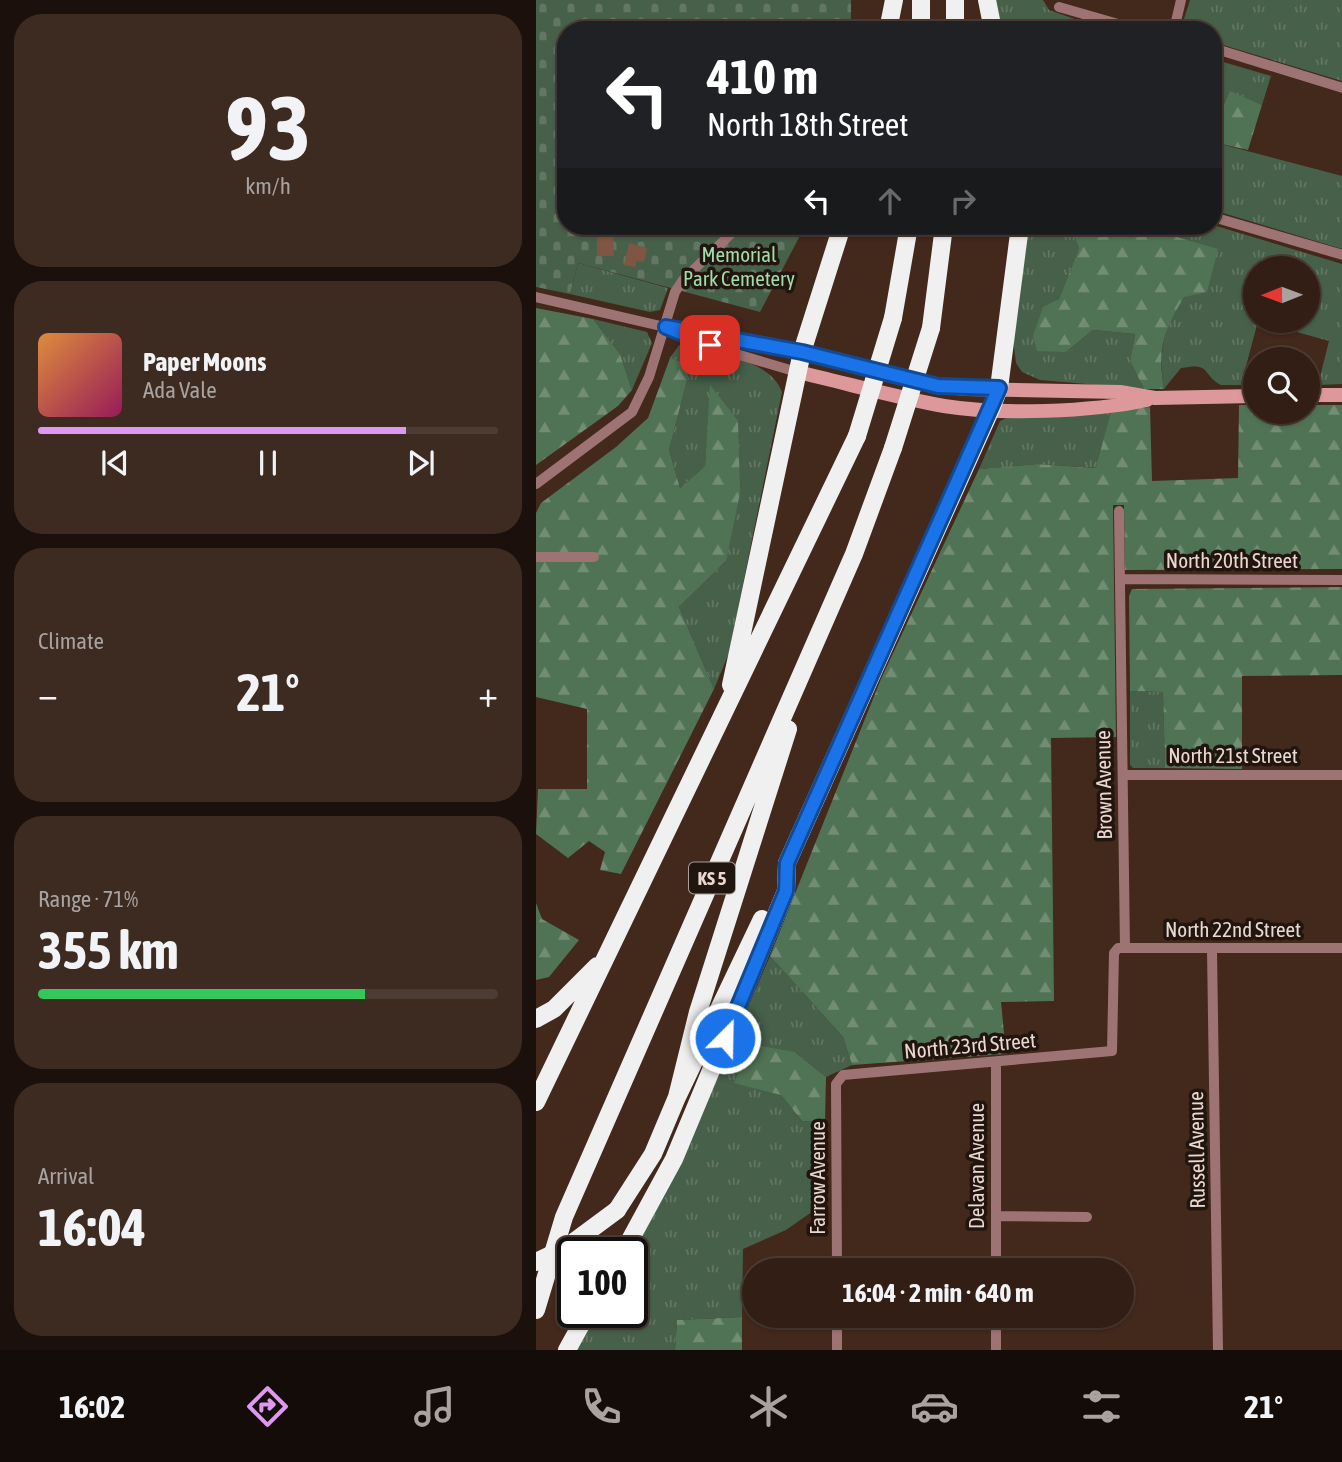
<!DOCTYPE html>
<meta charset="utf-8">
<style>
body{margin:0;font-family:"Asap Condensed",sans-serif;background:#3d2b22;color:#f1f3f6;height:100vh;display:flex;flex-direction:column;font-size:26px;white-space:nowrap}
*{box-sizing:border-box;margin:0}
p{font-size:23px;color:#a8a2a0}
.icon{flex:none;width:38px;height:38px;fill:none;stroke:currentColor;stroke-width:2;stroke-linecap:round;stroke-linejoin:round}
.map{position:relative;flex:1;overflow:hidden}
.details{display:flex;flex-direction:column;gap:14px;padding:14px;background:#1c100c;width:536px}
.details>*{flex:none}
.hud{position:absolute;left:21px;top:21px;width:665px;height:214px;border-radius:28px;box-shadow:0 2px 5px #0004,0 0 0 2px #4d3c34;background:#202124;color:#fff;overflow:hidden}
.needle{width:46px;rotate:269deg}
.tools{position:absolute;left:707px;top:256px;display:grid;gap:14px}
.tools a{display:grid;place-items:center;width:77px;height:77px;border-radius:50%;background:#321e15;box-shadow:0 2px 5px #0004,0 0 0 2px #4d3c34;font-size:35px}
.speed{position:absolute;left:21px;top:1237px;display:flex;gap:14px;font-size:35px;font-weight:700;text-align:center}
.speed>*{display:grid;place-content:center;width:91px;height:91px;border-radius:50%;background:#321e15;box-shadow:0 2px 5px #0004,0 0 0 2px #4d3c34;line-height:1}
.speed .limit{border:4px solid #111;border-radius:10px;background:#fff;color:#111}
.pin{position:absolute;display:grid;place-items:center;width:60px;height:60px;color:#fff;margin:-30px;border-radius:14px;box-shadow:0 4px 10px #0006}
.me{position:absolute;width:77px;margin:-38px;rotate:23deg;stroke-linejoin:round;filter:drop-shadow(0 0 5px #0008)}
.turn{display:flex;align-items:center;gap:24px;height:147px;padding:0 35px;font-size:32px}
.turn .icon{width:91px;height:91px;stroke-width:2.5}
.turn b{display:block;font-size:49px;line-height:60px}
.lanes{display:flex;align-items:center;height:66px;padding:0 35px;background:#0003;justify-content:center;gap:35px;direction:ltr}
.lanes .off{opacity:.35}
.big{font-size:52px;font-weight:700;line-height:1.1}
.details .card{flex:1;display:flex;flex-direction:column;justify-content:center;gap:10px;min-width:0;padding:0 24px;border-radius:28px;background:#3d2b22}
.details .dial{align-items:center;gap:0}
.dial b{font-size:91px;line-height:1}
.song{display:flex;align-items:center;gap:21px}
.cover{width:84px;height:84px;border-radius:10px;background:linear-gradient(135deg,hsl(30 70% 55%),hsl(330 70% 35%))}
.played{height:7px;border-radius:4px;background:linear-gradient(90deg,#df98f2 80%,#4d3c34 80%)}
.keys{display:flex;justify-content:space-around;direction:ltr}
.heat{display:flex;justify-content:space-between;align-items:center;font-size:38px;direction:ltr}
.charge{height:10px;border-radius:5px;background:linear-gradient(90deg,#34c759 71%,#4d3c34 0)}
.trip{position:absolute;left:206px;top:1258px;width:392px;height:70px;border-radius:35px;background:#321e15;box-shadow:0 2px 5px #0004,0 0 0 2px #4d3c34;font-weight:700;line-height:70px;text-align:center}
.dock{display:flex;height:112px;justify-content:space-around;align-items:center;background:#140c08;color:#a8a2a0}
.dock .icon{width:49px;height:49px}
.dock .selected{color:#df98f2}
.dock b{font-size:32px;color:#f1f3f6}
main{display:flex;flex:1;min-height:0}
.map>svg:first-child{display:block}
.grass{fill:url(#grass-tufts);fill-rule:evenodd}
.forest{fill:url(#forest-firs)}
.cemetery{fill:url(#cemetery-stones)}
.building{fill:#7f5644}
.lines{fill:none;stroke-linecap:round;stroke-linejoin:round}
.minor{stroke:#9e7374;stroke-width:10}
.secondary{stroke:#dc989a;stroke-width:14}
.motorway{stroke:#f0f0f0;stroke-width:18}
.motorway-bridge{stroke:#f0f0f0;stroke-width:18}
.route-casing{stroke:#114b97;stroke-width:18}
.route{stroke:#1a73e8;stroke-width:12}
.labels{text-anchor:middle;dominant-baseline:central;stroke-width:7;stroke-linejoin:round;paint-order:stroke}
.shield{fill:#21150f;stroke:#ae9e96;stroke-width:2}
.shield-label{font-size:19px;font-weight:bold;fill:#ead8d0}
.park-label{font-size:21px;fill:#a3dcaa;stroke:#21150f}
.street-label{font-size:21px;fill:#ead8d0;stroke:#21150f}
</style>
<main>
<section class="details">
<div class="card dial"><b>93</b><p>km/h</p></div>
<div class="card">
<div class="song"><i class="cover"></i><div><b>Paper Moons</b><p>Ada Vale</p></div></div>
<div class="played"></div>
<div class="keys"><svg class="icon" aria-label="previous" viewBox="0 0 24 24"><path d="M18 5L8 12l10 7zM5 5v14"/></svg><svg class="icon" aria-label="pause" viewBox="0 0 24 24"><path d="M8 5v14M16 5v14"/></svg><svg class="icon" aria-label="next" viewBox="0 0 24 24"><path d="M6 5l10 7-10 7zM19 5v14"/></svg></div>
</div>
<div class="card"><p>Climate</p>
<div class="heat"><a>−</a><b class="big">21°</b><a>+</a></div>
</div>
<div class="card"><p>Range · 71%</p><b class="big">355 km</b><div class="charge"></div></div>
<div class="card"><p>Arrival</p><b class="big">16:04</b></div>
</section>
<div class="map">
<svg width="807" height="1350" viewBox="0 0 807 1350">
<defs>
<pattern id="grass-tufts" width="24" height="20" patternUnits="userSpaceOnUse" patternTransform="scale(1.75)"><rect width="24" height="20" fill="#47604a"/><path d="M3 7l-1-3M5 7V3M7 7l1-3M15 17l-1-3M17 17v-4M19 17l1-3" fill="none" stroke="#627663"/></pattern>
<pattern id="forest-firs" width="22" height="20" patternUnits="userSpaceOnUse" patternTransform="scale(1.75)"><rect width="22" height="20" fill="#507355"/><path d="M5 1l3.5 6h-7zM16 11l3.5 6h-7z" fill="#728d74"/></pattern>
<pattern id="cemetery-stones" width="16" height="16" patternUnits="userSpaceOnUse" patternTransform="scale(1.75)"><rect width="16" height="16" fill="#47604a"/><path d="M2 7V4a2 2 0 0 1 4 0v3zM10 15v-3a2 2 0 0 1 4 0v3z" fill="#627663"/></pattern>
</defs>
<rect width="100%" height="100%" fill="#43281c"/>
<path class="grass" d="M458,0H507L513,10L570,30H464Z
M654,0H806V81L677,42V30H649L648,19Z
M677,59L735,76L726,105L694,92L683,112L677,110Z
M677,142L806,176V249L677,210Z
M677,225L806,264V384L782,385L793,341L722,321L705,385H685C665,374 676,362 645,368L628,389C617,325 647,298 682,250L603,226ZM719,268H772V320H719Z
M491,226H534L543,248L523,299L530,352L557,330L599,334L594,361L608,389L504,380L486,372L480,363L477,339Z
M42,263L132,288L124,310L114,312L34,294Z
M57,319L111,332L116,343L96,390L84,354Z
M154,344C184,355 234,360 246,392L193,653L178,689L143,607L190,561L175,386L169,466L144,488L133,450L155,365L134,358L143,345Z
M575,411L561,468L502,464L443,469L464,421L476,415Z
M594,691L627,692L629,768H597L594,765Z
M234,956L307,1037L316,1065L290,1077L259,1052L245,1095L266,1121L289,1123L290,1202L250,1230L207,1249L206,1317L141,1320L139,1350H41L62,1313L96,1312V1253L144,1164Z"/>
<path class="forest" d="M694,91L726,105L712,150L677,142V110L684,112Z
M534,226H603L682,249L671,292L648,297C628,330 621,349 628,389H608L594,361L599,334L557,330L530,352L501,351L497,336L507,307L523,299L543,248Z
M0,308L57,319L84,354L96,390L82,406L0,465Z
M134,358L155,365L133,450L144,488L169,466L174,385L202,421L204,493L190,561L143,607L178,689L85,874L64,870L69,852L53,841L32,858L0,834L2,789H51V709L0,697V513L5,503L80,447L112,418Z
M703,405H719V411H772V405H806V569L589,570L588,505H577L580,737L515,738L518,1001L465,1002L470,1054L316,1065L307,1037L234,956L345,679L443,469L502,464L560,468L575,411L614,407L616,481L702,478Z
M806,587V675L706,676V769L629,768L627,692L594,691L593,596L596,589Z
M0,903L6,919L43,940L13,977L0,980Z
M214,1044L259,1052L290,1077L289,1123L266,1121L245,1095L198,1083Z
M206,1317V1350H139L141,1320Z"/>
<path class="cemetery" d="M0,0H315V30H30V226H269L224,312L42,263L34,294L0,287Z"/>
<path class="building" d="M61,229H77L78,256H61Z
M93,243L111,248L108,262L101,261L99,267L88,265Z"/>
<g class="lines">
<path class="minor" d="M523,7L603,30
M638,30L645,0
M677,48L807,88
M677,217L807,255
M0,297L129,327L266,352
M150,335L197,353L261,372
M0,484L96,412L113,377L139,292L147,280L203,226
M583,511L589,948
M0,557H58
M584,579L807,580
M587,775H807
M676,950L682,1350
M460,1062V1270
M460,1216L551,1217
M301,1270L300,1084L307,1075L576,1051L578,953L582,948H807
M301,1316V1350
M460,1316V1350"/>
<path class="secondary" d="M266,352L402,386L429,389L584,392L619,398L719,396
M261,372C310,383 358,397 408,406C464,415 555,412 611,400
M772,395H807"/>
<path class="motorway" d="M451,0L457,30
M352,30L358,0
M385,30V0
M419,30V0
M357,318L373,226
M395,328L408,226
M195,685L266,352L306,226
M0,1019L18,1009L61,966
M141,1097L162,1012L252,729
M0,1102L321,436
M81,1210L117,1154L141,1097L226,919
M87,1253L138,1159L250,891L251,863L455,409L463,388L484,226
M0,1310L28,1217L318,554L357,448
M31,1350L52,1312"/>
<path class="motorway-bridge" d="M321,436L357,318
M357,448L395,328
M0,1262L31,1247L81,1210"/>
</g>
<g class="lines">
<defs>
<path id="route" d="M174,345L130,327L266,352L402,386L463,388L251,863L250,891L189,1038"/>
</defs>
<use href="#route" class="route-casing"/>
<use href="#route" class="route"/>
</g>
<g class="labels">
<rect class="shield" x="153" y="862.5" width="46" height="31" rx="5"/>
<g class="shield-label">
<text x="176" y="878">KS 5</text>
</g>
<g class="park-label">
<text x="203" y="254">Memorial<tspan x="203" dy="24">Park Cemetery</tspan></text>
</g>
<g class="street-label">
<text x="696" y="560">North 20th Street</text>
<text x="697" y="755">North 21st Street</text>
<text transform="translate(567 785) rotate(-91)">Brown Avenue</text>
<text x="697" y="929">North 22nd Street</text>
<text transform="translate(434 1045) rotate(-5)">North 23rd Street</text>
<text transform="translate(660 1150) rotate(-91)">Russell Avenue</text>
<text transform="translate(440 1166) rotate(-90)">Delavan Avenue</text>
<text transform="translate(281 1178) rotate(-90)">Farrow Avenue</text>
</g>
</g>
</svg>
<div class="tools">
<a><svg class="needle" viewBox="-14 -14 28 28"><path d="M0-13l5 13h-10z" fill="#e53935"/><path d="M0 13l5-13h-10z" fill="#a8a2a0"/></svg></a>
<a><svg class="icon" aria-label="search" viewBox="0 0 24 24"><circle cx="10" cy="10" r="6"/><path d="M15 15l6 6"/></svg></a>
</div>
<div class="speed"><div class="limit">100</div></div>
<div class="pin" style="left:174px;top:345px;background:#d93025"><svg class="icon" aria-label="arrive" viewBox="0 0 24 24"><path d="M6 21V4h12l-3 4 3 4H6"/></svg></div>
<svg class="me" style="left:189px;top:1038px" viewBox="-20 -20 40 40"><circle r="17" fill="#1a73e8" stroke="#fff" stroke-width="3"/><path d="M0-11L8 9 0 5-8 9z" fill="#fff"/></svg>
<div class="trip">16:04 · 2 min · 640 m</div>
<div class="hud">
<div class="turn"><svg class="icon" aria-label="left" viewBox="0 0 24 24"><path d="M17 20v-9H6M10 6l-5 5 5 5"/></svg><div><b>410 m</b>North 18th Street</div></div>
<div class="lanes"><svg class="icon" aria-label="left" viewBox="0 0 24 24"><path d="M17 20v-9H6M10 6l-5 5 5 5"/></svg><svg class="icon off" aria-label="ahead" viewBox="0 0 24 24"><path d="M12 20V5M6 11l6-6 6 6"/></svg><svg class="icon off" aria-label="right" viewBox="0 0 24 24"><path d="M7 20v-9h11M14 6l5 5-5 5"/></svg></div>
</div>
</div>
</main>
<nav class="dock">
<b>16:02</b>
<svg class="icon selected" aria-label="directions" viewBox="0 0 24 24"><path d="M12 3l9 9-9 9-9-9zM9 14v-3h6M13 9l2 2-2 2"/></svg>
<svg class="icon" aria-label="music" viewBox="0 0 24 24"><path d="M9 18V5l10-2v13"/><circle cx="6" cy="18" r="3"/><circle cx="16" cy="16" r="3"/></svg>
<svg class="icon" aria-label="phone" viewBox="0 0 24 24"><path d="M5 4h4l2 5-3 2q2 4 5 5l2-3 5 2v4C11 20 4 13 5 4z"/></svg>
<svg class="icon" aria-label="climate" viewBox="0 0 24 24"><path d="M12 3v18M4 7l16 10M4 17L20 7"/></svg>
<svg class="icon" aria-label="car" viewBox="0 0 24 24"><path d="M5 17H2v-5l4-1 3-4h7l3 4 3 1v5h-3M9 17h6M6 11h13"/><circle cx="7" cy="17" r="2"/><circle cx="17" cy="17" r="2"/></svg>
<svg class="icon" aria-label="filters" viewBox="0 0 24 24"><path d="M4 7h16M4 17h16"/><circle cx="9" cy="7" r="2"/><circle cx="15" cy="17" r="2"/></svg>
<b>21°</b>
</nav>
